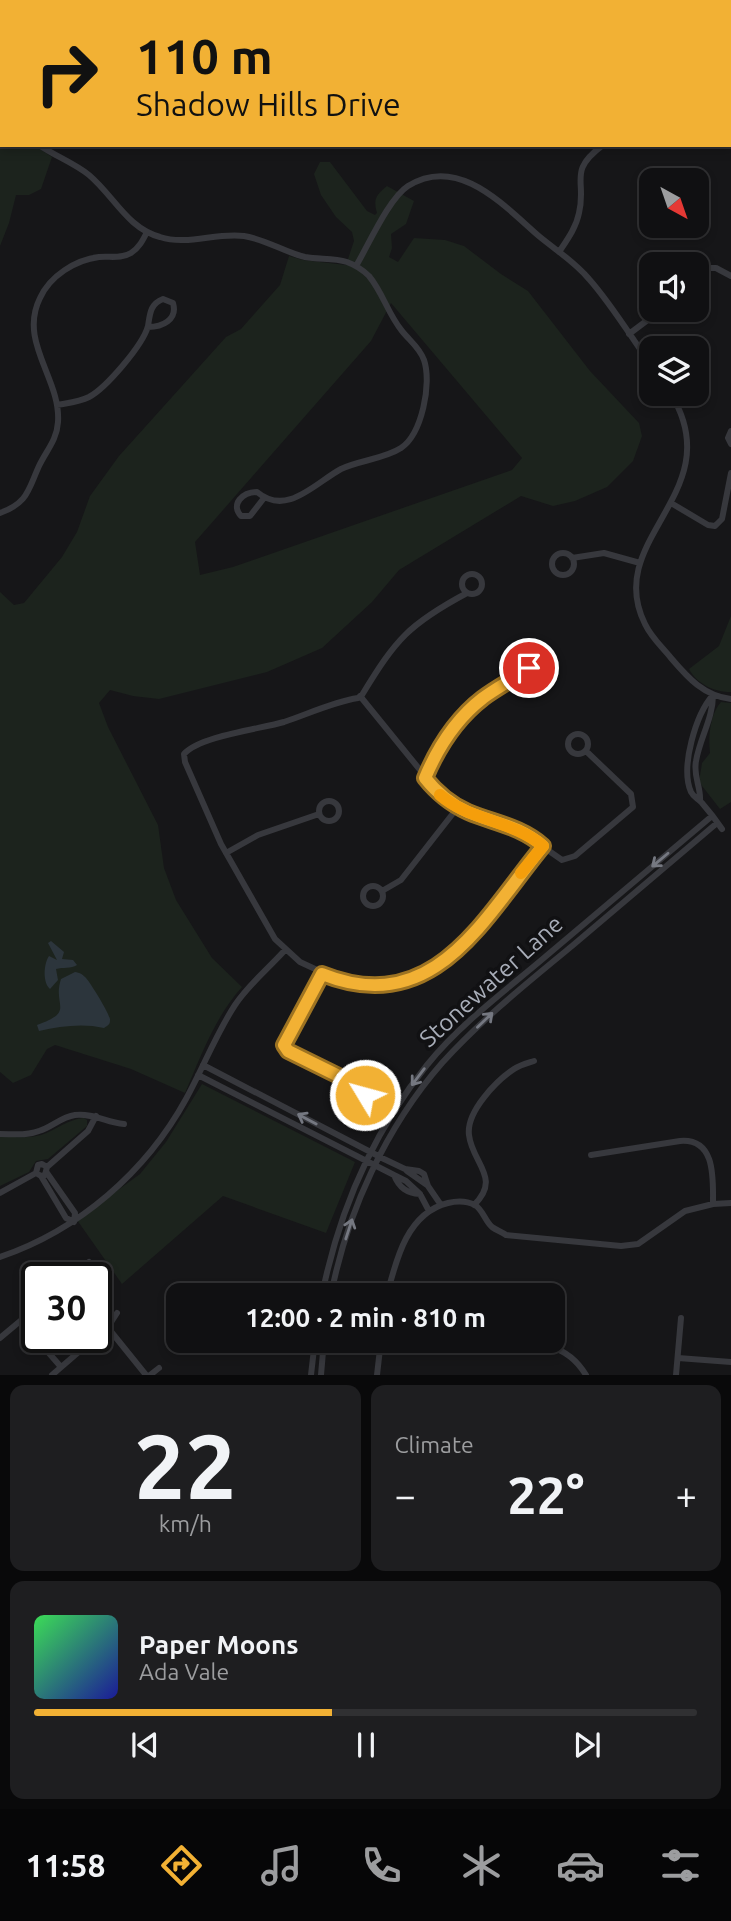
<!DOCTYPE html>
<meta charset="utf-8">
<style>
body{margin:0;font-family:Ubuntu,sans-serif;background:#1e1e20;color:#f1f3f6;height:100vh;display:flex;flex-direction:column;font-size:26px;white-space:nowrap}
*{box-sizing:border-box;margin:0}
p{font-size:23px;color:#9c9d9f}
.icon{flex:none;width:38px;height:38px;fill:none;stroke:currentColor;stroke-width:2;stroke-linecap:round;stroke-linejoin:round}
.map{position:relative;height:1375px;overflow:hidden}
.sheet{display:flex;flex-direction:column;gap:10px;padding:10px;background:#09090a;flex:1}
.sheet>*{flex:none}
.banner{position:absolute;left:0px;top:0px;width:732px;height:147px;box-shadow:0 4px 10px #0003,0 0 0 2px #303032;background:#f2b134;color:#111;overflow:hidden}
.needle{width:46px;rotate:140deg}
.controls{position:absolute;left:639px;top:168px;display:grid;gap:14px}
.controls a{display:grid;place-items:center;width:70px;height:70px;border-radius:14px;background:#101012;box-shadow:0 4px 10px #0003,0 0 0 2px #303032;font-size:35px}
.speed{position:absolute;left:21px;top:1262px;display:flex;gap:14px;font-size:35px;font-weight:700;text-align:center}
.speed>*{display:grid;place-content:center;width:91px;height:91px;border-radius:50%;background:#101012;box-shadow:0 4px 10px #0003,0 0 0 2px #303032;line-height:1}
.speed .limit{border:4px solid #111;border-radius:10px;background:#fff;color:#111}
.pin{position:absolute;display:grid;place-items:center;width:60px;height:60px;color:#fff;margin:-30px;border:4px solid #fff;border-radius:50%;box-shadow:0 2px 7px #0007}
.me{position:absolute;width:77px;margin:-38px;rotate:307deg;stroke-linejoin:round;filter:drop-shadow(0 0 5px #0008)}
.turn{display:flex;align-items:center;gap:24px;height:147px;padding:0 21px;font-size:32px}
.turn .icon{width:91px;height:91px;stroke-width:2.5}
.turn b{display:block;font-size:49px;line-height:60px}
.big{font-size:52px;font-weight:700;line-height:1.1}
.sheet .widget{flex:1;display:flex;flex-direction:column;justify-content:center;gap:10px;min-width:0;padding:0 24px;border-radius:14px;background:#1e1e20}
.sheet .dial{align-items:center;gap:0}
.dial b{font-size:91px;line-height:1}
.song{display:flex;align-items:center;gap:21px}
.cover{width:84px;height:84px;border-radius:10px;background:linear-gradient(135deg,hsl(130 70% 55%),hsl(240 70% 35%))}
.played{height:7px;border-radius:4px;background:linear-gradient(90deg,#f2b134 45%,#303032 45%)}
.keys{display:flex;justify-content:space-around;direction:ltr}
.heat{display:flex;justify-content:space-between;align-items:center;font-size:38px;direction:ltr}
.sheet .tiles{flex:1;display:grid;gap:10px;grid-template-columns:1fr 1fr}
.widget:last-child{grid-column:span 2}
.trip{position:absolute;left:166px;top:1283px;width:399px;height:70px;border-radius:14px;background:#101012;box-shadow:0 4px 10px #0003,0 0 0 2px #303032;font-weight:700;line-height:70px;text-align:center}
.tabs{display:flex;height:112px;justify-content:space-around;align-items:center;background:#060607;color:#9c9d9f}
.tabs .icon{width:49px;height:49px}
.tabs .on{color:#f2b134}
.tabs b{font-size:32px;color:#f1f3f6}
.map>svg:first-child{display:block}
.green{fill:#1c231d;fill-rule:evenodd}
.water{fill:#2c353c}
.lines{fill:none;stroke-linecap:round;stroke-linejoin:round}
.minor{stroke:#37383d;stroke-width:6}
.oneway{stroke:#757881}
.route-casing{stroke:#9d7322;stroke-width:18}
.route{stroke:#f2b134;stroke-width:12}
.slow{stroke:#f59e0b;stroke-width:12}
.labels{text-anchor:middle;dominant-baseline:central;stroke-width:7;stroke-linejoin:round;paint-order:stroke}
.street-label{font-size:24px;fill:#a8adb8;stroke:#111113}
</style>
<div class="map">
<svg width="731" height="1375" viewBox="0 0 731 1375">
<rect width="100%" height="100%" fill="#161618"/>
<path class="green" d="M0,86L2,145H34L52,157L41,189L29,195H16L9,223L0,246Z
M320,162H330L367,211L375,215L377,213C373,199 376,195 387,186L414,201L406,224L391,234L392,248L389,257L398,262L414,238L445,240L464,246L501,274L528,291L590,371L639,423L642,436L633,461L607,487L575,501L553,506L521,496L399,570L372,602L322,648L267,672L159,699L133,696L110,690L99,703L108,727L158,825L164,868L176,900L212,958L242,987C215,1017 201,1056 185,1093L131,1069L55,1045L47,1049L31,1075L13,1083L0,1072V592L14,605L24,603L62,557L77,532L90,496L119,456L226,337L241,329L280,285L289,256L303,260L346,265L354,241L352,232L336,217L321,195L314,174ZM391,303L522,458L512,470L233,567L200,575L195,542L371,341Z
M731,616V692C714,692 697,684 689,669L719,646Z
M721,702L731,703V802L720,809L699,782L702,763L710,753C708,737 710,714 721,702Z
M202,1084L355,1162L326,1233L223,1196L122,1284L77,1220L140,1174L166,1142Z
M84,1118L87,1120V1126L48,1159L36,1161L29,1172L0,1186V1137C14,1136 27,1139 41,1135C56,1130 68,1119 84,1118Z"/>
<path class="water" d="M51,941L64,952L62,959L73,960L77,965C71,969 63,967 56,969L58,980L50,989C42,982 44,963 49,956L57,960L48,943Z
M75,972C80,973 81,973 85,977C89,980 111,1016 110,1020C110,1025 108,1025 104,1028C83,1023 61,1026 39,1031L37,1025C76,1011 52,1006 61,979Z"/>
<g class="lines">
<path class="minor" d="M0,79L2,83
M730,120L731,122
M39,145C55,156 74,163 89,175C114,196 127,228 160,237C188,246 216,232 244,236C265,239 284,252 305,257C319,260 333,257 347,262C355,265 363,270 369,276C383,293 388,314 402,331C410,341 420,348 424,360C432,383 422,434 401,448C384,459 360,460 341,469C315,483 287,517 257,492C243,492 230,504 241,516H250L264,498
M678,145H680
M559,252C567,240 576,228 579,213C587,180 567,172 603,145
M356,266C368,246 389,198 408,186C459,154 505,207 540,237C557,251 575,262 589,279C612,305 631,337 651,365
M696,268H716L731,276
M629,334L661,310
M671,394C731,493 602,538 645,624C651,637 662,647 671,658C688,678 704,696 731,699
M57,405C67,403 79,402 89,397C106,388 143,345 148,326C150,314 150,304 163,299L173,303C178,320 162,327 148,327
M731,431L728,438L731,444
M671,503L708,525L715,526L722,519L731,473
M0,513C28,503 28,490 39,466C46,451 57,440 58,422C61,379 18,342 40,298C50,276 75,260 99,257C110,256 121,259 131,253C139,248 143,240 147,232
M552 564a11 11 0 1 1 22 0a11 11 0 1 1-22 0Z
M572,558L604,553L640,563
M462 584a10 10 0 1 1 20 0a10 10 0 1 1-20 0Z
M467,593C409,624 396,639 362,695L358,698C333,702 308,714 284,722C260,729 200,736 184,754L185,762L221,844L275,939L300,962L341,981L368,985L390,984L421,975L445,962L468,939L543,846
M526 661a10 10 0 1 1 20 0a10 10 0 1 1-20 0Z
M713,695C696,714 680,767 691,792C694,798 698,798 702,803C709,811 716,820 722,829
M360,696L442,797L467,812L519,830L562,860L575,856L633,807L631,794L586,751
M568 744a10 10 0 1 1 20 0a10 10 0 1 1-20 0Z
M425,778C438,747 457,718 483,698C498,687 514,679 529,668
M700,800C701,787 693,776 696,761C700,738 713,718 713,695
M319 811a10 10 0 1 1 20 0a10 10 0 1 1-20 0Z
M226,853L258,835L319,814
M363 896a10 10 0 1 1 20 0a10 10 0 1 1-20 0Z
M382,891L401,880L458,807
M322,974L284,1045L287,1051L365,1089
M203,1065L384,1159L405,1169L419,1171L424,1174L428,1186L441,1205
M198,1075L394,1175C399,1188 407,1193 420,1194L429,1211
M364 1093a10 10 0 1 1 20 0a10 10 0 1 1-20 0Z
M0,1134C13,1134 27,1136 39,1131C52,1127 61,1117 75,1115C94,1113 107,1123 124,1124
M591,1155L680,1141C716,1138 713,1179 713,1204
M47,1167L42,1164L38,1165L36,1173L41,1176L45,1175L47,1167L88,1131L96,1116
M407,1171L427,1185
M47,1173L75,1213L74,1222
M394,1175L406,1181L420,1194
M41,1176L66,1218L74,1222
M0,1193L36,1173
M474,1205C502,1178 472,1163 469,1135C466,1112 496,1081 514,1069C520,1065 528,1063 534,1061
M0,1257C79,1230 146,1172 186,1099C203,1068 216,1034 235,1005C249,984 269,968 285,950
M71,1278L89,1262
M322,1295C339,1211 373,1132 427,1065C460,1024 505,991 545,957C601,910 656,863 712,816
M331,1295C347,1212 386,1127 442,1063C481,1020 527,983 572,946C620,905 669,864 717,823
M387,1295C396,1260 407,1213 448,1203C456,1201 467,1201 475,1205C483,1210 485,1221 492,1227C496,1230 502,1232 506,1235L621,1246L638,1244L685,1211L713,1204L731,1203
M96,1313L146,1375
M21,1321L61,1367
M96,1337L108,1327L117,1313
M0,1338L37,1307
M447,1340C458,1342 469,1345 480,1346C522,1348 560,1332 586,1375
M678,1358L731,1362
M52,1375L96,1337
M150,1375L159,1368
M311,1375L315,1340
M321,1375L324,1340
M377,1375L381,1340
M676,1375L681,1318"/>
</g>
<defs><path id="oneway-shaft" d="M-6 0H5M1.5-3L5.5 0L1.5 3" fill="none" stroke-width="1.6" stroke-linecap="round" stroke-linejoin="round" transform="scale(1.75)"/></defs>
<g class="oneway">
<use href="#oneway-shaft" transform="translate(660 860) rotate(140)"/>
<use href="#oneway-shaft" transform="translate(485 1020) rotate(-44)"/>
<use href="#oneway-shaft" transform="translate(418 1077) rotate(127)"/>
<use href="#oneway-shaft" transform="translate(307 1119) rotate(-152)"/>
<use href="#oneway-shaft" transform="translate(349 1229) rotate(-72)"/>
</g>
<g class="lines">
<defs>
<path id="route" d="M365,1095V1089L288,1051L284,1045L291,1032L322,974C434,1019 483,919 543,846C520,826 494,823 468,812C450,804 437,793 425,778C438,747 457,718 483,698C498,687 514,679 529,668"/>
</defs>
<use href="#route" class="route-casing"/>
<use href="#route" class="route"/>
<path class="slow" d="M440,795C470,821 512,820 543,846L521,873"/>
</g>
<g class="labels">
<g class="street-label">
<text transform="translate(491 981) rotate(-42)">Stonewater Lane</text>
</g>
</g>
</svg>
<div class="controls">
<a><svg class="needle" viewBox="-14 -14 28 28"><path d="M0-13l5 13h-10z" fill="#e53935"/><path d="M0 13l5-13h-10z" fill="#9c9d9f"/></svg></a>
<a><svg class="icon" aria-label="sound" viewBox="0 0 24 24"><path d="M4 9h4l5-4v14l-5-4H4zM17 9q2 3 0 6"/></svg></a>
<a><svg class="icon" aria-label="layers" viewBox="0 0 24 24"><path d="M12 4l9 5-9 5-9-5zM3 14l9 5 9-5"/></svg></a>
</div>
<div class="speed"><div class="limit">30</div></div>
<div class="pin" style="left:529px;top:668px;background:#d93025"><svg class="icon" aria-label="arrive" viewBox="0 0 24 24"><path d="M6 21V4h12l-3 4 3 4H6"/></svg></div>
<svg class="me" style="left:365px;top:1095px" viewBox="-20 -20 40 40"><circle r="17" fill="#f2b134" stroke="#fff" stroke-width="3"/><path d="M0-11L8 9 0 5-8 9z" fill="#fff"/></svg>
<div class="trip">12:00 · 2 min · 810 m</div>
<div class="banner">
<div class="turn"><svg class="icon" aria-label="right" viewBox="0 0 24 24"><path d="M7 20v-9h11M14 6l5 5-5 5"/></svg><div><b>110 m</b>Shadow Hills Drive</div></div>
</div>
</div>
<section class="sheet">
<div class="tiles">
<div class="widget dial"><b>22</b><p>km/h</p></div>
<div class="widget"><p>Climate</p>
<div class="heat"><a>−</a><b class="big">22°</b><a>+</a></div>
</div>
<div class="widget">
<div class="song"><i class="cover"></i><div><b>Paper Moons</b><p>Ada Vale</p></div></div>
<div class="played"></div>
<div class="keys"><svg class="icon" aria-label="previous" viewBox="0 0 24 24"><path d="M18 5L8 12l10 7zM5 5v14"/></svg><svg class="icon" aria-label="pause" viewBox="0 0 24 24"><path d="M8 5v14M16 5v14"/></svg><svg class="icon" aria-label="next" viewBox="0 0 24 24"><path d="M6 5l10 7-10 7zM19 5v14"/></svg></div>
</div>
</div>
</section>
<nav class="tabs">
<b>11:58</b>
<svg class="icon on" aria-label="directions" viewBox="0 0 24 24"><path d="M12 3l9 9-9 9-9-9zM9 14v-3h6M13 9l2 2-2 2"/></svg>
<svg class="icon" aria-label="music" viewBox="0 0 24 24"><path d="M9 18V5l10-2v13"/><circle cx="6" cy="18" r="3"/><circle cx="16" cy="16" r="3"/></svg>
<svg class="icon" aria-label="phone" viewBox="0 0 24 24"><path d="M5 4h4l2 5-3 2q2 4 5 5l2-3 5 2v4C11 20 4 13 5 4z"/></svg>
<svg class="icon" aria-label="climate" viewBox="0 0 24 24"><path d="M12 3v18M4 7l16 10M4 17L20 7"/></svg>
<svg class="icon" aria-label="car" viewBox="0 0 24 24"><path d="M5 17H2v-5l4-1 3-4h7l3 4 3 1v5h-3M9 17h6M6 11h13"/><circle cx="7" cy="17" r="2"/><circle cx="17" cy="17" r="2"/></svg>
<svg class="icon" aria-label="filters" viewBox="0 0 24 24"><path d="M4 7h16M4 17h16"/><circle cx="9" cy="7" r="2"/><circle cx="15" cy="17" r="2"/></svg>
</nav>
